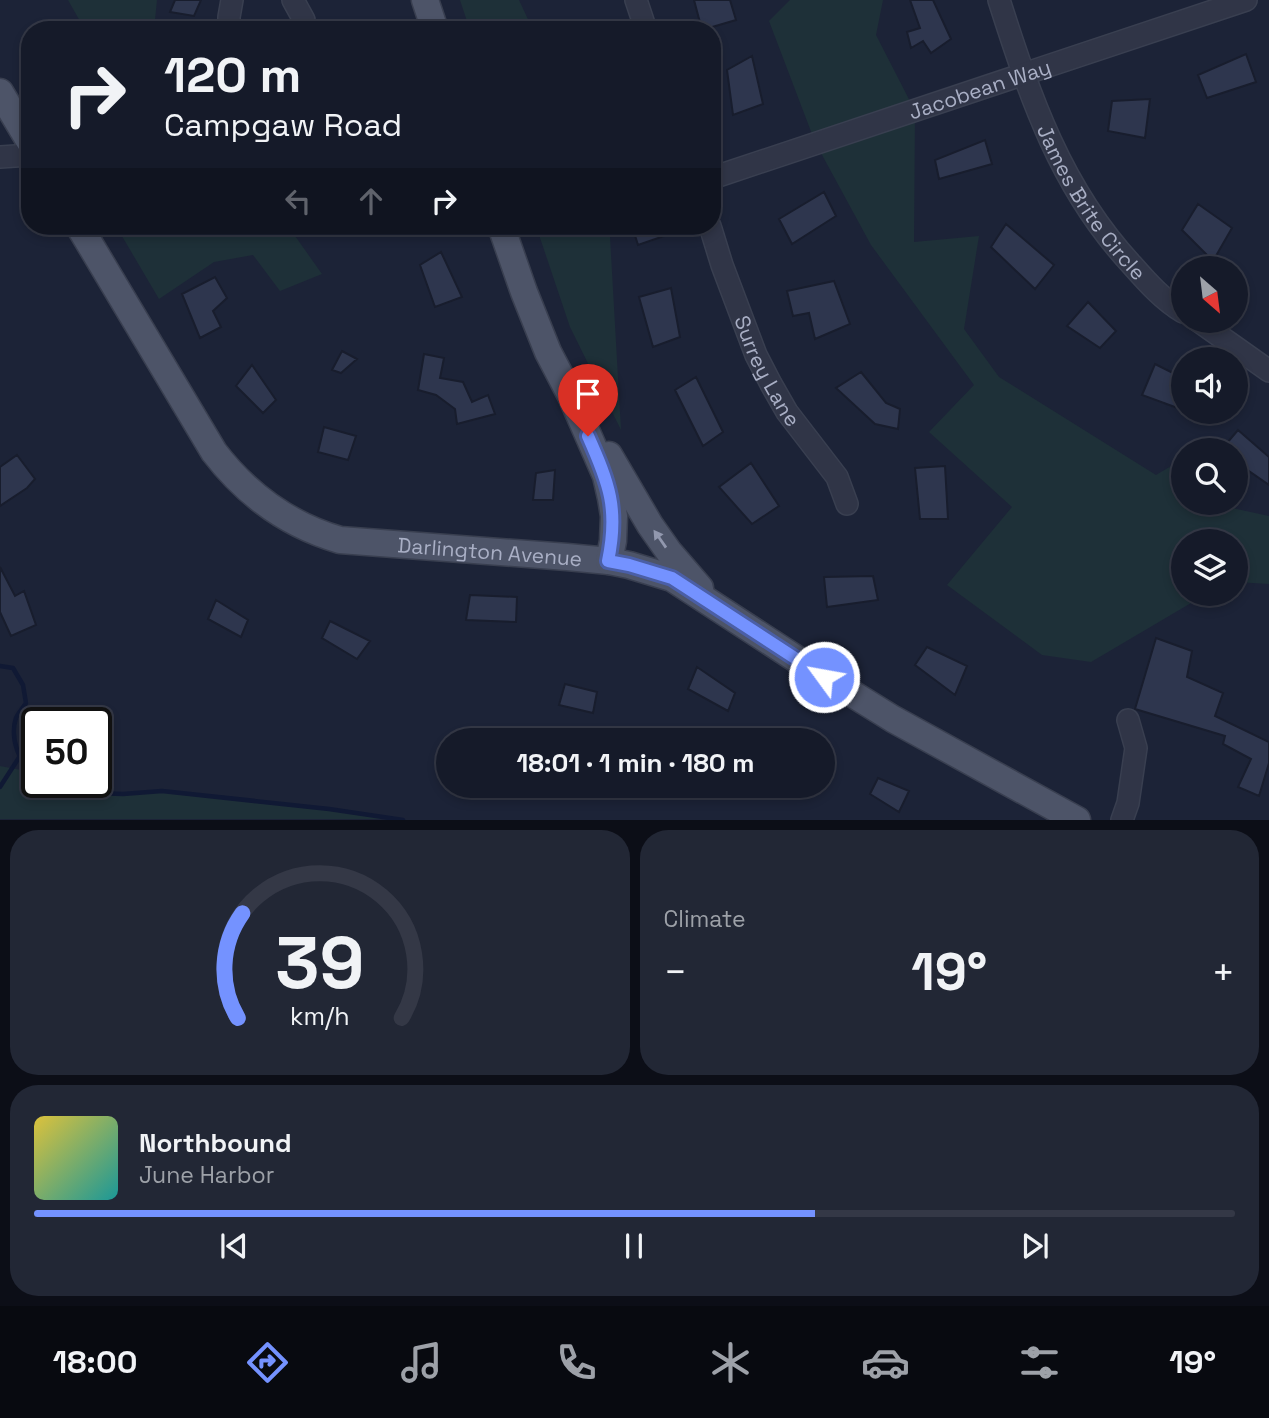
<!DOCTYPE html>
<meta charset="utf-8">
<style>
body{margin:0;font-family:"Space Grotesk",sans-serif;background:#222735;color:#f1f3f6;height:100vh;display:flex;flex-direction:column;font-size:26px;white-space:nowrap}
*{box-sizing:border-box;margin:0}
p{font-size:23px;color:#9da1a8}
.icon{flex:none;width:38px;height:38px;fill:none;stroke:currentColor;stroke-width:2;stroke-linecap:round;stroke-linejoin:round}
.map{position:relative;height:820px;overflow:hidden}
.panel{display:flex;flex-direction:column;gap:10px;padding:10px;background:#0c0e17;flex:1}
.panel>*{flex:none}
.banner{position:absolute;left:21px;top:21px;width:700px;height:214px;border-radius:28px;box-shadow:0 4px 10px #0003,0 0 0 2px #343846;background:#151a29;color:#f1f3f6;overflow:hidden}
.needle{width:46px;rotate:152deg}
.buttons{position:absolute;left:1171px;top:256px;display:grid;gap:14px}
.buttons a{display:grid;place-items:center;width:77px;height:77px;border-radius:50%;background:#151a29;box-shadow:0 4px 10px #0003,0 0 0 2px #343846;font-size:35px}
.speed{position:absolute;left:21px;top:707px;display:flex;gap:14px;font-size:35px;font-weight:700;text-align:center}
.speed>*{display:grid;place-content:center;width:91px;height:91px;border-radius:50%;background:#151a29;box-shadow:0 4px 10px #0003,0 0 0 2px #343846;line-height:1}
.speed .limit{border:4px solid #111;border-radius:10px;background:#fff;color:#111}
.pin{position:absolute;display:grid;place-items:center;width:60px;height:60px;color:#fff;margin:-72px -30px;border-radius:50% 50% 50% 0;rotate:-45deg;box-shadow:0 0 7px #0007}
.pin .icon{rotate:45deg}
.me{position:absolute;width:77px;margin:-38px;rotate:302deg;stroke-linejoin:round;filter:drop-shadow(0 0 5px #0008)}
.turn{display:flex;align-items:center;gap:24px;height:147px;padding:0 28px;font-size:32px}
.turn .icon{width:91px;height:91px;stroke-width:2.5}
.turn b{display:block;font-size:49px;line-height:60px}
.lanes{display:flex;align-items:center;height:66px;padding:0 28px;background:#0003;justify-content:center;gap:35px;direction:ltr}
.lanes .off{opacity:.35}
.big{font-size:52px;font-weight:700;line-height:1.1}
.panel .card{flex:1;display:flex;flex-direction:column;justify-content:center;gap:10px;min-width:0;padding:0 24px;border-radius:28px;background:#222735}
.panel .dial{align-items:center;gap:0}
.dial svg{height:182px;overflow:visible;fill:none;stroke:#343846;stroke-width:7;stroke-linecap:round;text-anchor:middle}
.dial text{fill:#f1f3f6;stroke:none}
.song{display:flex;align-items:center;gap:21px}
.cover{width:84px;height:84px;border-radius:10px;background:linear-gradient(135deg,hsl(50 70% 55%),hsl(180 70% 35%))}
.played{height:7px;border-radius:4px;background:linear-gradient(90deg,#7492ff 65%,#343846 65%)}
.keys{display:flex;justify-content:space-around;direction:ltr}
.heat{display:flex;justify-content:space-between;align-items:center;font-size:38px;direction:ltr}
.panel .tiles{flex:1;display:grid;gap:10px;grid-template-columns:1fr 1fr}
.card:last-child{grid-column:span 2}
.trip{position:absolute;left:436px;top:728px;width:399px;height:70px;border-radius:35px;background:#151a29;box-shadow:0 4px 10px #0003,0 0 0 2px #343846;font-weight:700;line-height:70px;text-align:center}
.tab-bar{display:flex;height:112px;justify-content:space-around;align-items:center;background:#080a10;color:#9da1a8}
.tab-bar .icon{width:49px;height:49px}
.tab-bar .current{color:#7492ff}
.tab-bar b{font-size:32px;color:#f1f3f6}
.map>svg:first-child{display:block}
.green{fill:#1e3038}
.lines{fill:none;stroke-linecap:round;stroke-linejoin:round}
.stream{stroke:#101934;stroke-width:4.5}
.building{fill:#2e364e;stroke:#181d2d;stroke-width:2}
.minor-casing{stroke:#393f50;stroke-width:24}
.major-casing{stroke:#393f50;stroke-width:29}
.minor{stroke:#303547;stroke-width:21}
.major{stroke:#4d5468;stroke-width:26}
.oneway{fill:#9298ae}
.route-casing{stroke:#4b5fa6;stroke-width:18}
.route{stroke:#7492ff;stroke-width:12}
.labels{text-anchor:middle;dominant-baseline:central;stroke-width:7;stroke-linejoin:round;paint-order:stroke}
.street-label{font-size:21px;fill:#a9afc5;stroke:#161b2b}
</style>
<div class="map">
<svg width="1269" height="820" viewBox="0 0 1269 820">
<rect width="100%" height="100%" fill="#1c2337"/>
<path class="green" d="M68,0H157L154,30H85Z
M460,0H519L533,30H470Z
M790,0H883L876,35L915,111L914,242L979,236L964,329L999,377L1156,475L1183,459V502H1220L1223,506L1269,516V584L1236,582V541H1183V593H1208L1091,662L1042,655L947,585L1012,507L929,432L974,385L871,245L815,142L769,21Z
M116,226H288L322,274L280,291L253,255L214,262L159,299Z
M536,226H607L610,237L621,430L570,327Z
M0,766L37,773V782H64L94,793L123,794L162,791L329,809L403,819H0Z"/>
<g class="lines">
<path class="stream" d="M0,666L13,668L23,685L26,703C23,708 18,713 16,718C10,736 18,767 37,773
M64,782L94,793L123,794L162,791L329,809L403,820
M0,787L20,756"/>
</g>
<path class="building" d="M175,0H201L194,16L170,12Z
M694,0H730L736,20L702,30Z
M910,0H933L951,39L931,53L923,41L911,48L907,32L920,28Z
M1246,54L1256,82L1207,98L1198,75Z
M752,56L763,104L733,115L727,70Z
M1150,99L1145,138L1108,131L1112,101Z
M985,140L992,164L939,179L935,160Z
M824,192L836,216L792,244L779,219Z
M1198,204L1232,228L1213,261L1182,230Z
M1006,224L1054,265L1035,289L991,247Z
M632,226H665L670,234L638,245Z
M441,252L462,297L435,307L420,265Z
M215,277L227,298L213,311L221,327L200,338L182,294Z
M834,281L850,324L815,339L809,313L793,316L787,291Z
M671,288L680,337L653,347L639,297Z
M1088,302L1116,331L1100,348L1067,326Z
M342,351L357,359L341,373L332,370Z
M424,354L444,358L440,378L463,382L472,402L488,395L495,414L457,424L455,409L436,395L418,390Z
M1155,364L1183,378V410L1142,395Z
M252,365L276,400L263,413L236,386Z
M861,372L886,403L900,409L898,429L875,424L836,388Z
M696,377L723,432L703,446L675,390Z
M324,427L356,436L348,460L318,452Z
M1238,430L1269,457V485L1236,462V450H1221Z
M17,455L35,479L27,488L0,506V467Z
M751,463L779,506L752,524L719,487Z
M945,466L948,519H920L915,468Z
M555,470L553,500H533L536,473Z
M0,567L15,596L24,591L36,625L11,636L0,612Z
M873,576L878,600L827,607L824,577Z
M470,595L517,597L516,622L466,620Z
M216,600L248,620L241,637L208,619Z
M330,621L370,641L357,659L322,638Z
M1156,638L1192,651L1187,677L1223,693L1215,716L1269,742V763L1259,796L1238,787L1251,759L1223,744L1225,736L1135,709Z
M927,647L967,666L955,695L915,665Z
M697,667L735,693L728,711L688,689Z
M565,684L597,692L593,713L559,705Z
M878,778L909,791L899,812L870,794Z"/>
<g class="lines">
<defs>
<g id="minor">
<path d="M293,0L304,20V30"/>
<path d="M636,0L646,30"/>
<path id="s1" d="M999,0C1030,97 1061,189 1132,265C1147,282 1163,300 1183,312"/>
<path d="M229,30V17L232,0"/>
<path d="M0,157L30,155"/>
<path id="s2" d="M712,178L1246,0"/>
<path id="s3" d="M710,226L722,265L756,355L771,384L787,412L837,477L847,504"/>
<path d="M1197,320L1269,371"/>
<path d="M1122,820L1128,803L1136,748L1128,720"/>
</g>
<g id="major">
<path d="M425,0L435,30"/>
<path d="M0,92L30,142"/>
<path id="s4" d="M79,226L214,452C247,495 288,525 340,540L567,557L609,561L629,565L672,578L801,662L893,719L1077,820"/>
<path d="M501,226L524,292L548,352L571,396L606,476L611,498L614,516L613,541L609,561"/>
<path d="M609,455L650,525L669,552L700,588"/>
</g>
</defs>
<use href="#minor" class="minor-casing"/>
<use href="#major" class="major-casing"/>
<use href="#minor" class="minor"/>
<use href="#major" class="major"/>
</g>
<defs><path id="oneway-solid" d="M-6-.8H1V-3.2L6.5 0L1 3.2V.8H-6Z" transform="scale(1.75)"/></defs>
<use class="oneway" href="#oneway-solid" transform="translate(660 539) rotate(-125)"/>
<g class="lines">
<defs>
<path id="route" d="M588,436C609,483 619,509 608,561L629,565L672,578L824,677"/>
</defs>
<use href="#route" class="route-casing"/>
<use href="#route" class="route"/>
</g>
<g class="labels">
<g class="street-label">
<text stroke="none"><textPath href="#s2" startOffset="282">Jacobean Way</textPath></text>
<text stroke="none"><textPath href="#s1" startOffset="224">James Brite Circle</textPath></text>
<text stroke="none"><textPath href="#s3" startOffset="156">Surrey Lane</textPath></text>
<text stroke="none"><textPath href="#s4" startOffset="570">Darlington Avenue</textPath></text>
</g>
</g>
</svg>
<div class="buttons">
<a><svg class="needle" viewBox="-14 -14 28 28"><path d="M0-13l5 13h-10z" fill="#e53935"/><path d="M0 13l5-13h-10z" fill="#9da1a8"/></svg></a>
<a><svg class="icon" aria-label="sound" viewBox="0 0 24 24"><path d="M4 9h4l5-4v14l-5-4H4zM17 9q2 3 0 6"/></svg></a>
<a><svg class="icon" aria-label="search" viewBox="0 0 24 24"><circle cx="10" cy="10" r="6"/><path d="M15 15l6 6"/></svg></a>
<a><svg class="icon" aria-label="layers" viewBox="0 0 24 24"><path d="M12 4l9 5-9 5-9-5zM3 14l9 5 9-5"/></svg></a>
</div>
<div class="speed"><div class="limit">50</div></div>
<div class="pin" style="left:588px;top:436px;background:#d93025"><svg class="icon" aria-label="arrive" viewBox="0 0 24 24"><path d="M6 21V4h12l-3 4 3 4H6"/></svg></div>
<svg class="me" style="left:824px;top:677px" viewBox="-20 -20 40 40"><circle r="17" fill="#7492ff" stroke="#fff" stroke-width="3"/><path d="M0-11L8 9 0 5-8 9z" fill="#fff"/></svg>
<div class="trip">18:01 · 1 min · 180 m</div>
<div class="banner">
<div class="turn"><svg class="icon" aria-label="right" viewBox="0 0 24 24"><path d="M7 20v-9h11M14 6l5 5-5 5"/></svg><div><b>120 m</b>Campgaw Road</div></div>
<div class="lanes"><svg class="icon off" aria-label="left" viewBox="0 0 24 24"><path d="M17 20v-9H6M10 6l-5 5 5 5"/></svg><svg class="icon off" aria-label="ahead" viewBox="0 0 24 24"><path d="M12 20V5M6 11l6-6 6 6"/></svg><svg class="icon" aria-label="right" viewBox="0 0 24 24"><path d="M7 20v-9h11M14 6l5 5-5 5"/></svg></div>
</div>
</div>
<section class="panel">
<div class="tiles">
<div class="card dial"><svg viewBox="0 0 100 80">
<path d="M14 69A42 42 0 1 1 86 69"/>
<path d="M14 69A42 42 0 0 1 16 23" stroke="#7492ff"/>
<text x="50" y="56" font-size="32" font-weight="700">39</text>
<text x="50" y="72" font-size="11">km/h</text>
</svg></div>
<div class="card"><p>Climate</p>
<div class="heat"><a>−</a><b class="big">19°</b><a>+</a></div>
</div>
<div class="card">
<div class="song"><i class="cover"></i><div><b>Northbound</b><p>June Harbor</p></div></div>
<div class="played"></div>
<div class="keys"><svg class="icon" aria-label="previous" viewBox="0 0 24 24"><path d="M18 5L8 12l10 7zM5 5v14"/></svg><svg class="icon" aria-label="pause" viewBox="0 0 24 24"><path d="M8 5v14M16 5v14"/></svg><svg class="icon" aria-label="next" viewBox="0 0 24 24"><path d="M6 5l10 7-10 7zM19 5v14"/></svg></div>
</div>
</div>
</section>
<nav class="tab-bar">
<b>18:00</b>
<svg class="icon current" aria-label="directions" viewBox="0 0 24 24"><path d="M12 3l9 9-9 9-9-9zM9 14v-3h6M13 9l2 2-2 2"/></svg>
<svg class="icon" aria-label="music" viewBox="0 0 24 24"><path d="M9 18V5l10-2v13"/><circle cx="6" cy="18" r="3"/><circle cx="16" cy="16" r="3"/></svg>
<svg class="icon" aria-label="phone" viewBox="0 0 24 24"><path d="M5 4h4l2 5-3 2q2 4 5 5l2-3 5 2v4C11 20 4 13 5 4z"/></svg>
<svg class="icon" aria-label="climate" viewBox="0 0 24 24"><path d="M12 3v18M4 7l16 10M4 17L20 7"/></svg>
<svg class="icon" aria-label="car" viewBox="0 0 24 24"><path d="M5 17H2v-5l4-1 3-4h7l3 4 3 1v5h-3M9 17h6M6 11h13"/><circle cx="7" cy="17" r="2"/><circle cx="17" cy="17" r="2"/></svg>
<svg class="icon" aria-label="filters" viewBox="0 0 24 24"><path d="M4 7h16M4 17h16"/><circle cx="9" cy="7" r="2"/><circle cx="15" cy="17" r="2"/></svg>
<b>19°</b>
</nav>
